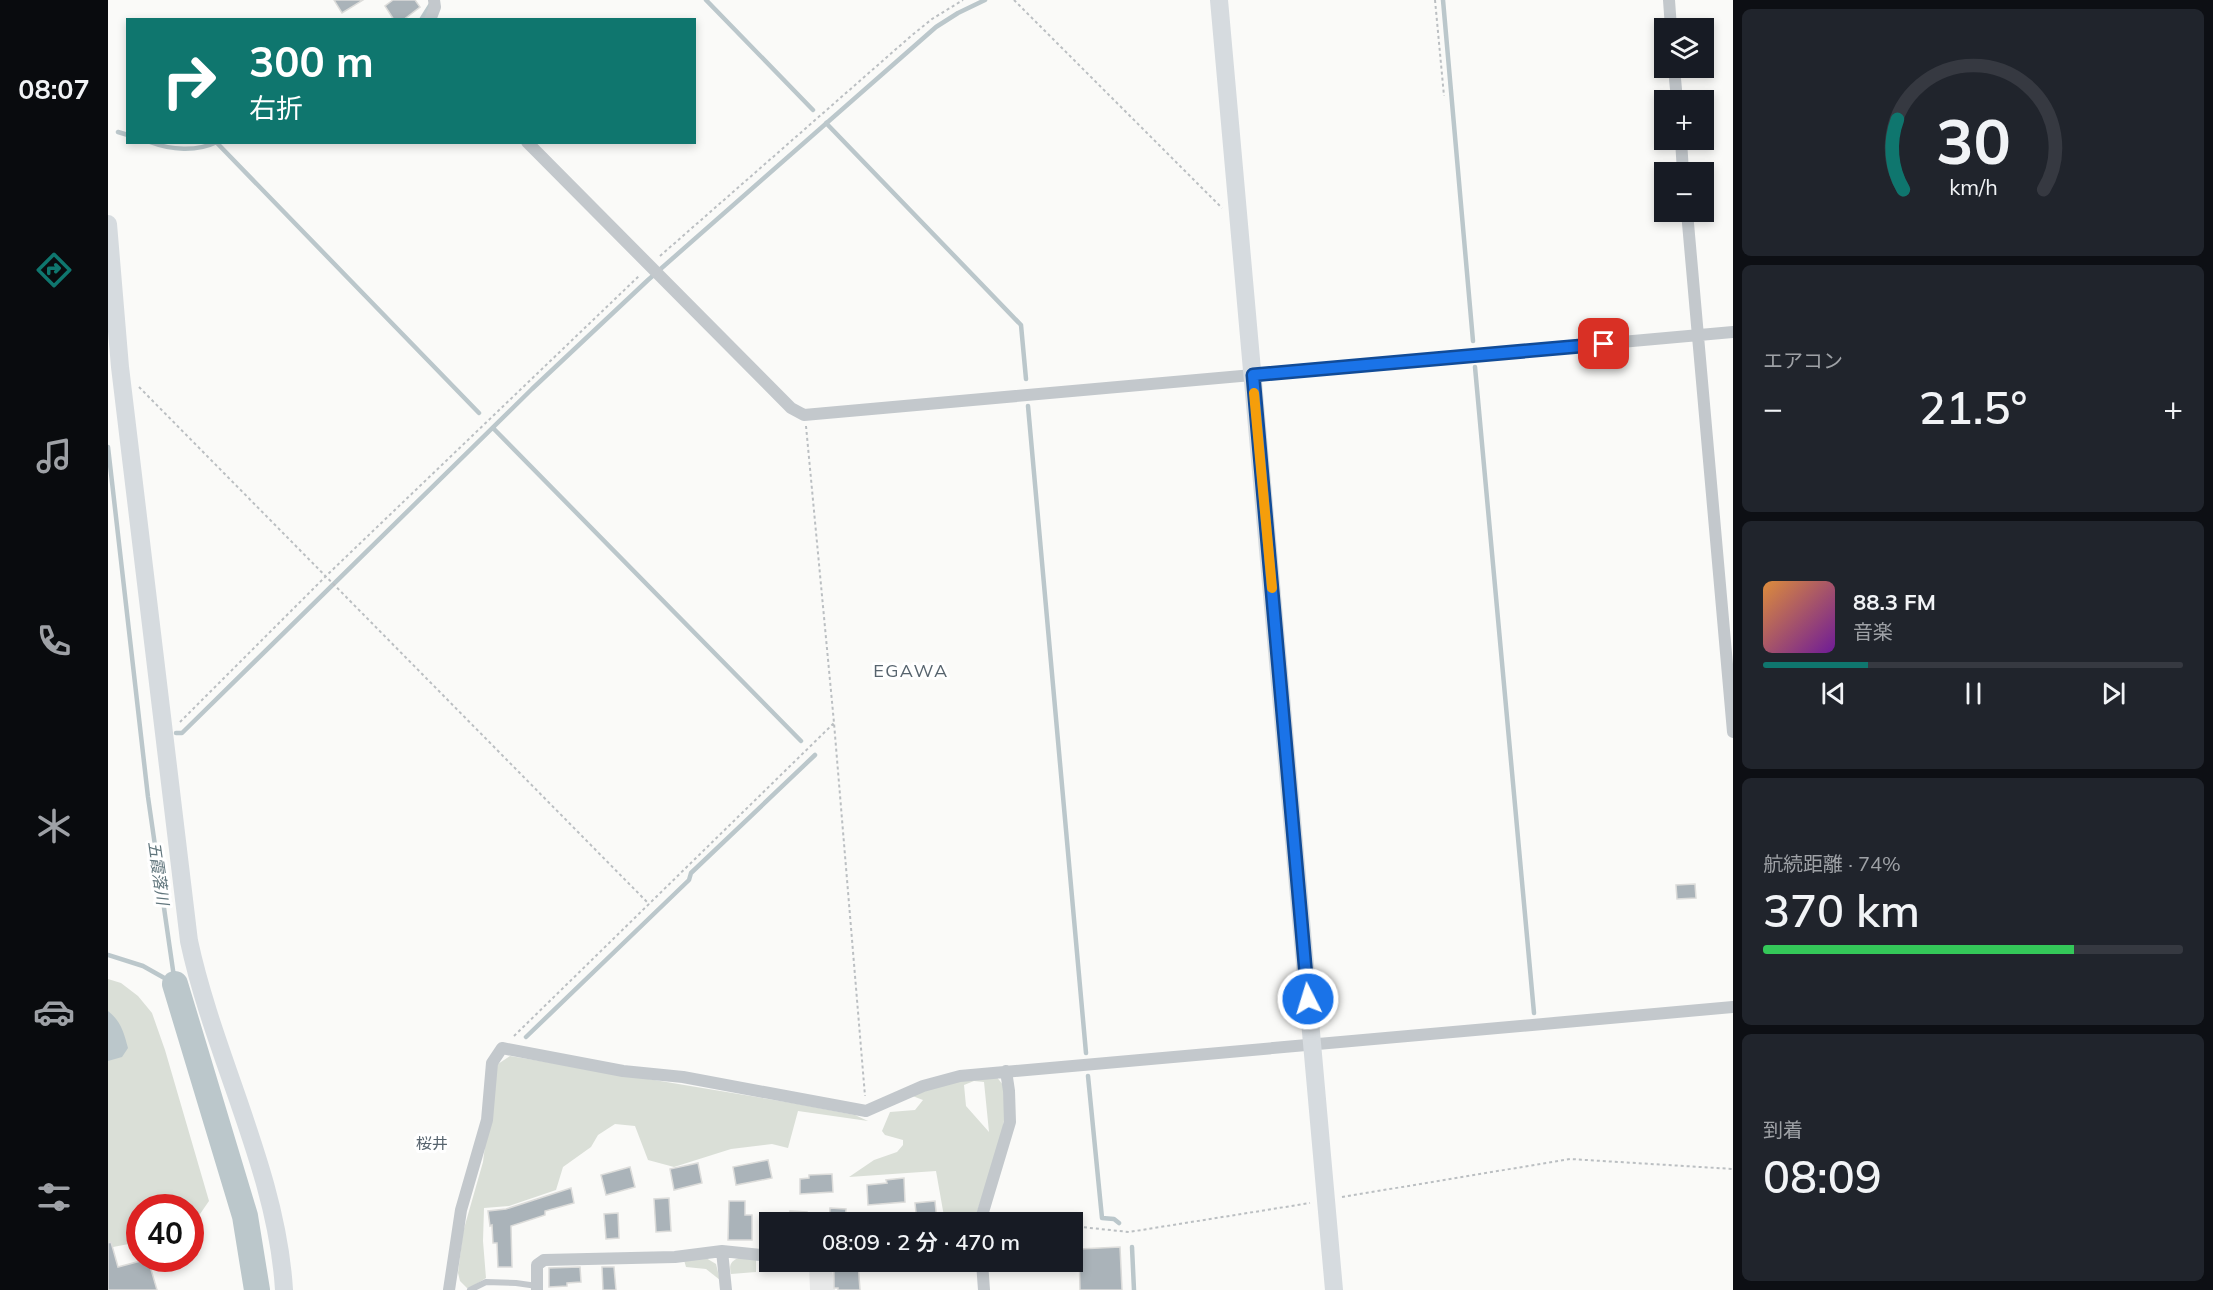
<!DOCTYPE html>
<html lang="ja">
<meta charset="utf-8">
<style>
body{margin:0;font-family:Mulish,"Noto Sans JP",sans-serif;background:#20242c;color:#f1f3f6;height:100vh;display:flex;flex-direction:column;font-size:22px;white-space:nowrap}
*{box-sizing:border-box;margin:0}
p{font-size:20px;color:#9ea1a6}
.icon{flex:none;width:33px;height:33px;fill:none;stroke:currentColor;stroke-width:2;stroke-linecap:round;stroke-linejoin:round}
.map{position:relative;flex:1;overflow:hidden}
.details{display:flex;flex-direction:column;gap:9px;padding:9px;background:#0d0f14;width:480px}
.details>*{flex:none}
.hud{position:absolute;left:18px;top:18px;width:570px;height:126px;border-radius:0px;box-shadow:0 3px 9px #0003;background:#0f766e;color:#fff;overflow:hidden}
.fabs{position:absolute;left:1546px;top:18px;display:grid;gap:12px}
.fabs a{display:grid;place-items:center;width:60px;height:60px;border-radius:0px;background:#171b24;box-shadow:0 3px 9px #0003;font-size:30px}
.speed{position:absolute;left:18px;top:1194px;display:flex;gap:12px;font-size:30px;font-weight:700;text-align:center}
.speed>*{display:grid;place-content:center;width:78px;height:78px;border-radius:50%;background:#171b24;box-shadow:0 3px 9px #0003;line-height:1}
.speed .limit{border:9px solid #d22;background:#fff;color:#111}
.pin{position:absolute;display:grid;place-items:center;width:51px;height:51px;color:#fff;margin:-26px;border-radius:12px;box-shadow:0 3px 9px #0006}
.me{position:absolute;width:66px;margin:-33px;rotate:355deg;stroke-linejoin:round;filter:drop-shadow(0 0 4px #0008)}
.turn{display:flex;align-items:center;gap:21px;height:126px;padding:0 24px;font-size:27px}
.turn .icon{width:78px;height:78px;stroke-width:2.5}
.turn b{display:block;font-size:42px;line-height:51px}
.big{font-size:45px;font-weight:600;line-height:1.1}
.details .widget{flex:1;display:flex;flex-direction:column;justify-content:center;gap:9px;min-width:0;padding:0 21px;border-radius:9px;background:#20242c}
.details .dial{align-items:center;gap:0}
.dial svg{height:156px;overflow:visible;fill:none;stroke:#363941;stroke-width:7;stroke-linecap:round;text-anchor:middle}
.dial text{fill:#f1f3f6;stroke:none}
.song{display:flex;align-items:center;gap:18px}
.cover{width:72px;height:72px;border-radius:9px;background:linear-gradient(135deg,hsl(30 70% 55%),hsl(280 70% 35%))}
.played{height:6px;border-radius:3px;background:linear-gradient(90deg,#0f766e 25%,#363941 25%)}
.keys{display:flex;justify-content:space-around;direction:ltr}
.heat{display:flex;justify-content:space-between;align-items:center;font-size:33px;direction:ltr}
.charge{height:9px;border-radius:4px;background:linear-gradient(90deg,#34c759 74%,#363941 0)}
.trip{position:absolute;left:651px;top:1212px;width:324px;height:60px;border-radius:0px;background:#171b24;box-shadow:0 3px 9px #0003;font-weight:600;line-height:60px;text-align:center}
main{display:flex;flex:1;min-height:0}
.menu{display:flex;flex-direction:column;width:108px;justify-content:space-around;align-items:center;background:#090b0e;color:#9ea1a6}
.menu .icon{width:42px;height:42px}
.menu .selected{color:#0f766e}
.menu b{font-size:27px;color:#f1f3f6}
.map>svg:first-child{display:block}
.built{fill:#e8e9e9}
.green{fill:#dadfd7;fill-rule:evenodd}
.water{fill:#bbc7cb}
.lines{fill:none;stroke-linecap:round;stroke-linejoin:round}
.stream{stroke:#bbc7cb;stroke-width:4.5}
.river{stroke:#bbc7cb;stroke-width:26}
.building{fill:#aab3b9;stroke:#dcdcda;stroke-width:1.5}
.path{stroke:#bbbfc2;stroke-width:2;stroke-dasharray:3 3;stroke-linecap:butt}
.lane{stroke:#c3c8cc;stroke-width:6}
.street{stroke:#c3c8cc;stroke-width:12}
.secondary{stroke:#d6dbdf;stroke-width:18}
.route-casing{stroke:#114b97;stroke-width:15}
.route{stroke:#1a73e8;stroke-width:10}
.slow{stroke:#f59e0b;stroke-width:10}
.labels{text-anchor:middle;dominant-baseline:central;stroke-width:6;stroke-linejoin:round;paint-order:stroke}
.water-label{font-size:16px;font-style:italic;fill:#60757c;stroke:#fff}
.neighbourhood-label{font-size:16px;fill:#57646e;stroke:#fff}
.quarter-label{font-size:18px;letter-spacing:1.5px;fill:#57646e;stroke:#fff}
</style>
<main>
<nav class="menu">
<b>08:07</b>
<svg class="icon selected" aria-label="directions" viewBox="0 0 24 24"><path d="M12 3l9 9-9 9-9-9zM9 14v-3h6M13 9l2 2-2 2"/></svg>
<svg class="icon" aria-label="music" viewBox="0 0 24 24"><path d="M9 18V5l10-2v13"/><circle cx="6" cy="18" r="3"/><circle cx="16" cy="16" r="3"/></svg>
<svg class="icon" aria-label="phone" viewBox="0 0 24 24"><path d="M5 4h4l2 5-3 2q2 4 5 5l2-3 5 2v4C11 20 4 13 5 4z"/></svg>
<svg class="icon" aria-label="climate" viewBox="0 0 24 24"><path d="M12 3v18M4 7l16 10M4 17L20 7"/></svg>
<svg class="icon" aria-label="car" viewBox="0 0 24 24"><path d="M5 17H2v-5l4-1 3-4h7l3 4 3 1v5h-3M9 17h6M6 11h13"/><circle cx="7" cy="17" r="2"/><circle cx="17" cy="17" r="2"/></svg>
<svg class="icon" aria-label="filters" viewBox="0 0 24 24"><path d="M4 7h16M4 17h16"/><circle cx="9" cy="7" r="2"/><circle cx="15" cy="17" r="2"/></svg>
</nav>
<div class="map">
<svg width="1625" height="1290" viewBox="0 0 1625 1290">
<rect width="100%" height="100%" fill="#fafaf8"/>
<path class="built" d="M720,1262H723L727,1290H702L701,1266H708Z"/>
<path class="green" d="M0,979L13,983L30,996L44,1013L57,1050L101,1201L83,1227L82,1208H32L31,1242L0,1248Z
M402,1056L690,1104L747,1115L760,1121L690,1111L680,1148L664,1144L623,1149L566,1167L540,1160L527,1126L507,1124L490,1135L483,1147L455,1167L448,1190L401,1206L376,1208L375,1241L378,1278L362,1288H359L352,1281L350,1273L355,1232L375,1162L387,1066Z
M888,1076L895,1085L897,1115L893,1138L869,1212L861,1220L837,1222L828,1171L741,1177L766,1160L789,1152L795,1145V1140L777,1135L774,1131L782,1112L807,1110L815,1100L802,1095L855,1078ZM866,1081L876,1082L881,1132L858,1106L856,1085Z
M598,1258L608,1264L612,1280L598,1269L578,1267L576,1260Z
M631,1258L648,1260V1272L623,1274C621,1266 622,1261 631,1258Z"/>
<path class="water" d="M0,1011C13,1021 16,1033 20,1048L14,1057L0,1061Z"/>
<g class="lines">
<path class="stream" d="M598,0L705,110
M1335,0L1365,341
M313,20L323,4
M718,123L913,325L918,379
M10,132L20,135
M42,142C63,150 88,152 109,142
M109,143L371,413
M1367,367L1426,1013
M920,406L978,1053
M385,428L693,741
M0,447L40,797L67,984
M68,733H74L424,389L540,280L828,27L850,13L877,0
M0,955L35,966L67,984
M418,1037L581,880L583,873L707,755
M980,1076L994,1218L1006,1219L1011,1223
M1024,1247L1026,1290"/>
<path class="river" d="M67,984L137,1216L149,1290"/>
</g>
<path class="building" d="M226,0H255L234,13Z
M285,0H307L312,7L295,20H286L277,6Z
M1587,884L1588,898L1569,899L1568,885Z
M660,1160L664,1178L628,1185L625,1167Z
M590,1163L594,1183L566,1190L562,1169Z
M522,1167L527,1187L498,1195L493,1175Z
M724,1174L725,1192L692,1194V1179L701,1178V1175Z
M796,1178L797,1202L760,1205L759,1185L779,1183L778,1180Z
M463,1188L466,1203L437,1211V1215L403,1226L404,1267H390L389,1243H385L384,1225L382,1226L380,1211L398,1209Z
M561,1198L563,1231L548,1232L546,1199Z
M621,1201H637V1215H644V1240H620Z
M827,1201L829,1222H809L807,1203Z
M722,1208L738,1209L737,1222H721Z
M682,1211L699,1212L698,1222H681Z
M510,1213L511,1238L498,1239L496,1214Z
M3,1242L10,1267L40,1259L49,1290H0V1243Z
M1012,1247L1014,1290H972L971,1249Z
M738,1262H750L752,1290H730V1288H726V1270L739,1269Z
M472,1267L473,1282L459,1283V1286L441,1287V1268Z
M494,1267H506L508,1290H495Z"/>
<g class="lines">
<path class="path" d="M906,0L1114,208
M1327,0L1336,96
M552,256L803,36L824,19L855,0
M31,387L541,904
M698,426L726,723L757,1096
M72,722L218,576L532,275
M406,1036L726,723
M1234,1197L1462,1159L1625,1169
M887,1221L920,1222
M964,1226L1021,1232L1202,1203"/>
<path class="lane" d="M362,1290L378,1282L408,1283L429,1286"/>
<path class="street" d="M1561,0L1563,28
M322,20L327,7L326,0
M1566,68L1569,100
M1573,140L1575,172
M419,142L683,408L696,415L1625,332
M1579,212L1625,732
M872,1222L902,1122L901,1091L898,1071
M614,1251L618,1290
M874,1262L876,1290
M341,1290L353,1210L379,1120L384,1063L394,1048L515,1071L575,1077L758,1111L815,1086L852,1076L1625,1007
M429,1290V1265L436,1260L567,1257L614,1251L662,1256"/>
<path class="secondary" d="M1111,0L1226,1290
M0,224L12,367L81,941C106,1058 169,1171 176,1290"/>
</g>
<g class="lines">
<defs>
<path id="route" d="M1200,999L1145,375L1496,344"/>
</defs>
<use href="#route" class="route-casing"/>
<use href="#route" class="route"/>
<path class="slow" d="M1146,393L1164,588"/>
</g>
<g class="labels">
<g class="water-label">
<text transform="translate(51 873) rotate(82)">五霞落川</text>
</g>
<g class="neighbourhood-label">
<text x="324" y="1143">桜井</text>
</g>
<g class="quarter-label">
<text x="803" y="670">EGAWA</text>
</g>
</g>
</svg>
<div class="fabs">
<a><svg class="icon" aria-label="layers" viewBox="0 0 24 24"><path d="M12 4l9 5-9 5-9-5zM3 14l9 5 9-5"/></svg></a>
<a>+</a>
<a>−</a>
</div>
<div class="speed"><div class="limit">40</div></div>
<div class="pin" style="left:1496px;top:344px;background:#d93025"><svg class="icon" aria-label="arrive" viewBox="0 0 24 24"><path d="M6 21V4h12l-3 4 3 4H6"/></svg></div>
<svg class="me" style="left:1200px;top:999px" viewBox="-20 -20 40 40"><circle r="17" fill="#1a73e8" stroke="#fff" stroke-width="3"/><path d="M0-11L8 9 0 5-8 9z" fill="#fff"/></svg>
<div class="trip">08:09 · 2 分 · 470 m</div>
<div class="hud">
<div class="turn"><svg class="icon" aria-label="right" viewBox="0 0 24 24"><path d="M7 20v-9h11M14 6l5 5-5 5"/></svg><div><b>300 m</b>右折</div></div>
</div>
</div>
<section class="details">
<div class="widget dial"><svg viewBox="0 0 100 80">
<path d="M14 69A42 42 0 1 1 86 69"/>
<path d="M14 69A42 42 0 0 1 11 33" stroke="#0f766e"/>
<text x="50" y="56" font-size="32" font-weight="700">30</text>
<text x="50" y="72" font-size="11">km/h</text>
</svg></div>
<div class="widget"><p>エアコン</p>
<div class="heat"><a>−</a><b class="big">21.5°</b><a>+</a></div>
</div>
<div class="widget">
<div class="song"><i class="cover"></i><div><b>88.3 FM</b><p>音楽</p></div></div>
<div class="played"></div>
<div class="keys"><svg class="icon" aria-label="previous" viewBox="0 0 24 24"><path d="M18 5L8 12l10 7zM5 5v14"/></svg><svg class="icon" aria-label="pause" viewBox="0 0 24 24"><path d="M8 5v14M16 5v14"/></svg><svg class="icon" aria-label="next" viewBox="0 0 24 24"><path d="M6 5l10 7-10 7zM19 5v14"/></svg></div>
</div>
<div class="widget"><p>航続距離 · 74%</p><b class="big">370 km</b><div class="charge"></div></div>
<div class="widget"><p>到着</p><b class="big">08:09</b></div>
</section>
</main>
